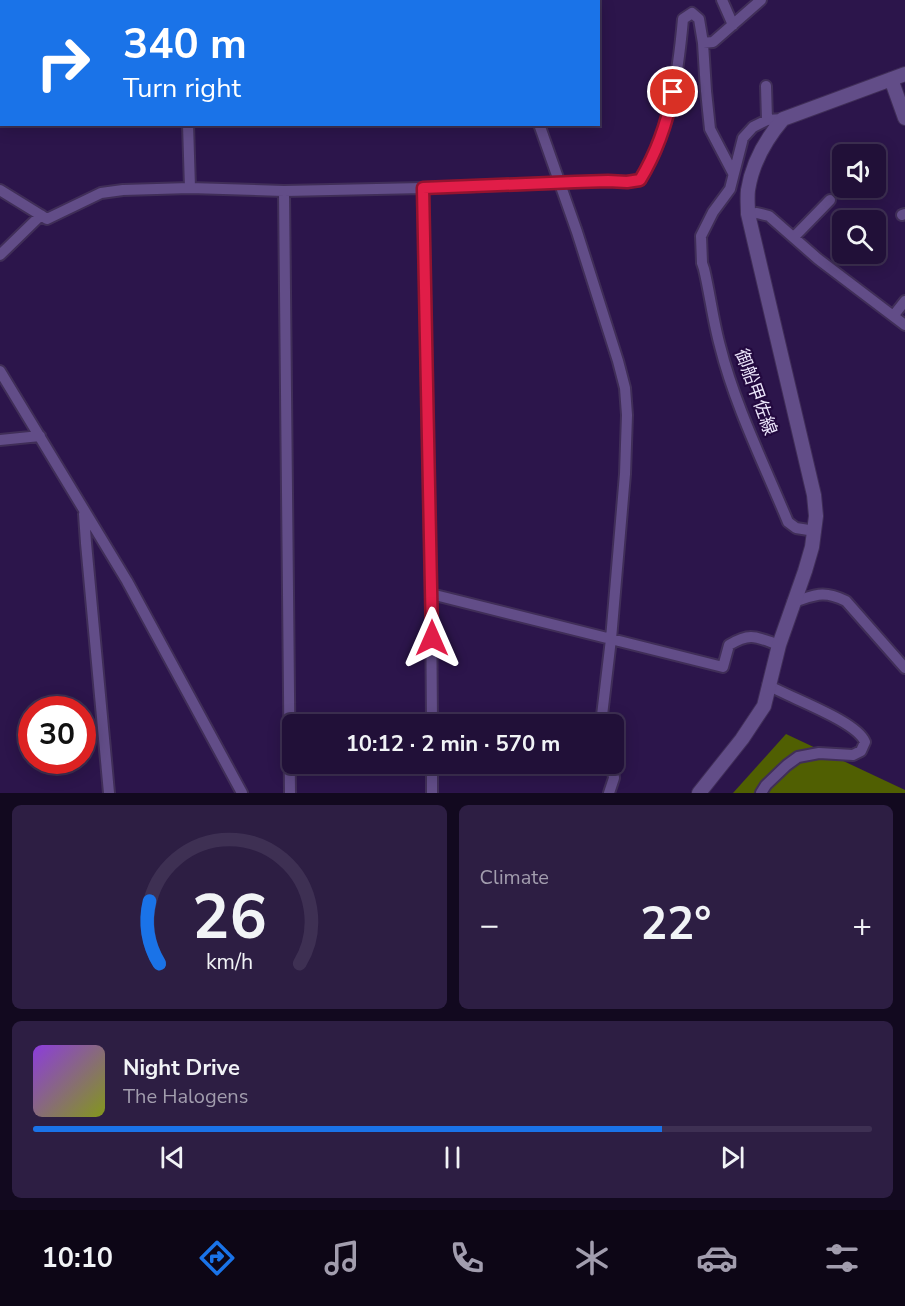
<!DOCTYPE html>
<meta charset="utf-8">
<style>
body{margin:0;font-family:"Nunito Sans","Noto Sans JP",sans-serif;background:#2d1e43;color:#f1f3f6;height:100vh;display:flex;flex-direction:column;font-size:22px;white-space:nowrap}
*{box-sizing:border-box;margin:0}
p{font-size:20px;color:#a29dae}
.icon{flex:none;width:33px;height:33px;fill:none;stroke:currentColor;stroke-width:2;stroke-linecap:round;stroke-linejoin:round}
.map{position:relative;height:793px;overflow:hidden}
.sheet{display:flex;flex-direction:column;gap:12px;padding:12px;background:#12091f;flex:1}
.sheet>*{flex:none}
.banner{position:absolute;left:0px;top:0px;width:600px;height:126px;box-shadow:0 3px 15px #0003,0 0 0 2px #3e3053;background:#1a73e8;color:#fff;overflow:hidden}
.buttons{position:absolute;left:832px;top:144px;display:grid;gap:12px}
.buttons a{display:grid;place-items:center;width:54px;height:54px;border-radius:9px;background:#211038;box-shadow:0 3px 15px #0003,0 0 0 2px #3e3053;font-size:30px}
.speed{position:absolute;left:18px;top:696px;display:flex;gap:12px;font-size:30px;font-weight:700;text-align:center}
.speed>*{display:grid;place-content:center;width:78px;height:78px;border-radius:50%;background:#211038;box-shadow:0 3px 15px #0003,0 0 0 2px #3e3053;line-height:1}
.speed .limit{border:9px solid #d22;background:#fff;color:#111}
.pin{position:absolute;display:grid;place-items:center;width:51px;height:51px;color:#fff;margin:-26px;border:3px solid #fff;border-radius:50%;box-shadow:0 2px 6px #0007}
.me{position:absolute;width:66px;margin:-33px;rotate:0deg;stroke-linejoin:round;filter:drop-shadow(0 0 4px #0008)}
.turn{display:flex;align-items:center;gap:21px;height:126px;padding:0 24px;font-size:27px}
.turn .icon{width:78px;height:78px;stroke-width:2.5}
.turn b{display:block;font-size:42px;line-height:51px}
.big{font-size:45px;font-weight:700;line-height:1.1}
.sheet .widget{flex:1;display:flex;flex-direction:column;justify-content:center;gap:9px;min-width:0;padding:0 21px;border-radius:9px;background:#2d1e43}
.sheet .dial{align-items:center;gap:0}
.dial svg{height:156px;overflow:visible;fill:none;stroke:#3e3053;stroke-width:7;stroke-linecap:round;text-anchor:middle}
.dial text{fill:#f1f3f6;stroke:none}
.song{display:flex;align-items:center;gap:18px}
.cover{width:72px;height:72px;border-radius:9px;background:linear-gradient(135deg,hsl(270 70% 55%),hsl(70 70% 35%))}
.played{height:6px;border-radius:3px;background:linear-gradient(90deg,#1a73e8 75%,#3e3053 75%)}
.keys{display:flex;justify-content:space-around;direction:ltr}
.heat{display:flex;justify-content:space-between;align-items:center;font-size:33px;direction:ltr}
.sheet .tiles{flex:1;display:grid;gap:12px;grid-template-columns:1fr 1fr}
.widget:last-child{grid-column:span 2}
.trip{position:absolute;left:282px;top:714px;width:342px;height:60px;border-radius:9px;background:#211038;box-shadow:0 3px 15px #0003,0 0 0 2px #3e3053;font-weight:700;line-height:60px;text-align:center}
.menu{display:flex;height:96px;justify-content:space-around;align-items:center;background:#0d0616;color:#a29dae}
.menu .icon{width:42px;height:42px}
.menu .current{color:#1a73e8}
.menu b{font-size:27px;color:#f1f3f6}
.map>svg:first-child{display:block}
.forest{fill:#505f02}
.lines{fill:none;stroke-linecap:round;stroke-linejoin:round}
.street-casing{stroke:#402e58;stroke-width:14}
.secondary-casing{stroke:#402e58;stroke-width:16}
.street{stroke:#624d88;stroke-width:10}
.secondary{stroke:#624d88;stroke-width:14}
.route-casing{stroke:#92132f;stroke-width:15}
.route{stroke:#e11d48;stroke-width:10}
.labels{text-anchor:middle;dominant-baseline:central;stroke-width:4.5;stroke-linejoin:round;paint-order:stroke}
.street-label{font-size:18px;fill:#ece6fb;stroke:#23093f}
</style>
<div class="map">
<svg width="905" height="793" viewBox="0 0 905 793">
<rect width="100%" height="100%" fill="#2c154b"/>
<path class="forest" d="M786,734L905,790V793H733Z"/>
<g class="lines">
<defs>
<path id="street" d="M181,0V2
M496,0V2
M722,0L733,25
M22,2V0
M703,43L713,42L761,0
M0,84H2
M766,86L767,120
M783,119L767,120L753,127L743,138L730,189L713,212L701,236L702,263L704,269C710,294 713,321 720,346C735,406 764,464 788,522L796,528L815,531
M188,124L190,188
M539,124L577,232L618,361L625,388L627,415L625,474L611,639L601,724
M423,188L431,594L723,667L729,645C751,632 756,637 779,645
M0,190L47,219L101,193L123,190L190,188L284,191L423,188L608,181L627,182L640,180C670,132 678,75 683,19L692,13L699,19L703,43L706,91L710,129L733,173
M284,191L290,793
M748,214L757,213L769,216L818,259L905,325
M902,215L905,214
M794,237L830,200
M0,255L41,215
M894,315L905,301
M0,371L127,581L242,793
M0,440L40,436
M84,514L86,543L109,793
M431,594L432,724
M793,602C816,595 823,590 846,601L905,668
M432,764V793
M609,793L614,778L612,764
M761,793L766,785L787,765L798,757L819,753L853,755L861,751L865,742C857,721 790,698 768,685"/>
<path id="secondary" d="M891,79L905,118
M699,793L742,739L764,706L779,645L805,571L812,547L816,516L814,495L748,214C748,206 747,198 748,190C752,164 766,139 783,119L905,74"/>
</defs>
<use href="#street" class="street-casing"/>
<use href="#secondary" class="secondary-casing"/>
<use href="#street" class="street"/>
<use href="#secondary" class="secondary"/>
</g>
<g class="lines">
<defs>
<path id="route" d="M432,638L423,188L575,182L608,181L627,182L640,180C657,152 667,123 673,92"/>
</defs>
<use href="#route" class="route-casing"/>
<use href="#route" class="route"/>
</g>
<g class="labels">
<g class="street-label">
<text transform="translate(756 392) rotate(70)">御船甲佐線</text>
</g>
</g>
</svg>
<div class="buttons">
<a><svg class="icon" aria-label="sound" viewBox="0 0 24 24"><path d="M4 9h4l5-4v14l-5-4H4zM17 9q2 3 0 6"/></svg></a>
<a><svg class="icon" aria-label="search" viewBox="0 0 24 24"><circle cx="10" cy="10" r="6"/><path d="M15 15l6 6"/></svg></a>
</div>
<div class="speed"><div class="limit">30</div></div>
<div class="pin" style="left:673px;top:92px;background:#d93025"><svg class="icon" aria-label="arrive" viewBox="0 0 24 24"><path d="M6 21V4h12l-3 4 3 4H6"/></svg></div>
<svg class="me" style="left:432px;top:638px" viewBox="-20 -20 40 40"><path d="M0-17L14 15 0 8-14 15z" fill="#e11d48" stroke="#fff" stroke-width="4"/></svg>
<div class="trip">10:12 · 2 min · 570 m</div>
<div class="banner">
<div class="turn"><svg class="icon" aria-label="right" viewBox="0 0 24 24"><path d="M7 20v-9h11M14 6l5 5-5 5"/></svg><div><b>340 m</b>Turn right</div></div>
</div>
</div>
<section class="sheet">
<div class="tiles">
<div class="widget dial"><svg viewBox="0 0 100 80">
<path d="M14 69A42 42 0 1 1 86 69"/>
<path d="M14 69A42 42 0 0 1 9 37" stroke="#1a73e8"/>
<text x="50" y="56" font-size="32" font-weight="700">26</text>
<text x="50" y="72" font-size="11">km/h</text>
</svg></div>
<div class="widget"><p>Climate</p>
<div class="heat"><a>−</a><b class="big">22°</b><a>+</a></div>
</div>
<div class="widget">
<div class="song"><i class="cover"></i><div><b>Night Drive</b><p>The Halogens</p></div></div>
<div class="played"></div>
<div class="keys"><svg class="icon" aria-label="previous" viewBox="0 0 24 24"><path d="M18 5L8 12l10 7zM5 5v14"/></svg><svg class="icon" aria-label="pause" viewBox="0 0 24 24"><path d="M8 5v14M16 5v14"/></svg><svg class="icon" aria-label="next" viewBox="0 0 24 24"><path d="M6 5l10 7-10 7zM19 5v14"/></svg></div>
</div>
</div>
</section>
<nav class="menu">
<b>10:10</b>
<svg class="icon current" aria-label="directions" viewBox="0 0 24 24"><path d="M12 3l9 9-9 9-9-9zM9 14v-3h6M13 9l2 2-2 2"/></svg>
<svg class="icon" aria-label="music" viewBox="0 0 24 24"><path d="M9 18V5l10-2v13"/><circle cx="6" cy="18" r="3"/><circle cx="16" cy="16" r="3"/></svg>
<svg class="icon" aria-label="phone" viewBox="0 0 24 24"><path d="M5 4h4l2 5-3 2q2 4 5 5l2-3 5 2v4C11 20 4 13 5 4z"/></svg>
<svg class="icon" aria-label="climate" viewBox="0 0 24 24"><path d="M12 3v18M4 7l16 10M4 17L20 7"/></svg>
<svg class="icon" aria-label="car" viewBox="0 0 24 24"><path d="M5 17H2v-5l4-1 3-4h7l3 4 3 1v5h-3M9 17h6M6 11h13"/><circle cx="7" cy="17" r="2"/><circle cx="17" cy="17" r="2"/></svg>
<svg class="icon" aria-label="filters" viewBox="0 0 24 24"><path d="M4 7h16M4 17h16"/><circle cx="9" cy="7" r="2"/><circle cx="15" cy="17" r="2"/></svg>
</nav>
